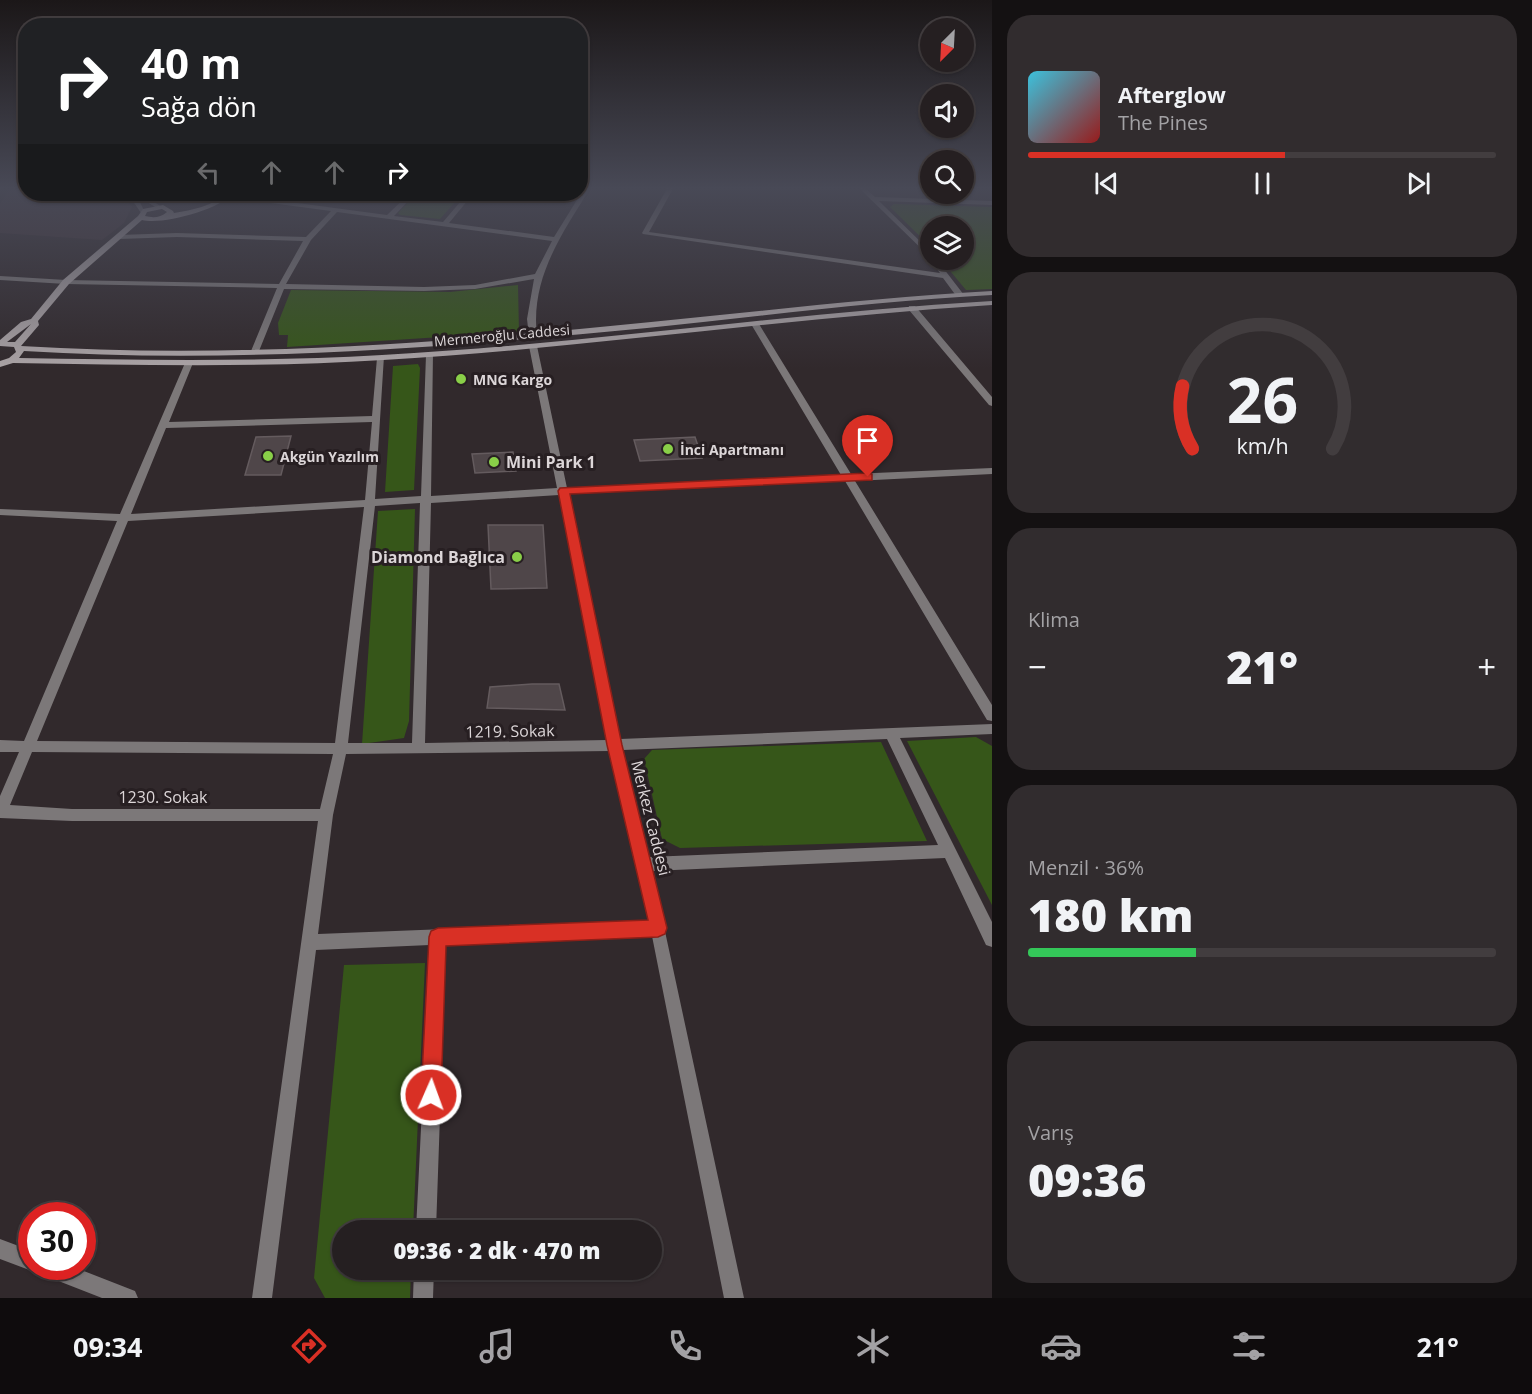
<!DOCTYPE html>
<html lang="tr">
<meta charset="utf-8">
<style>
body{margin:0;font-family:"Open Sans",sans-serif;background:#312c2e;color:#f1f3f6;height:100vh;display:flex;flex-direction:column;font-size:22px;white-space:nowrap}
*{box-sizing:border-box;margin:0}
p{font-size:20px;color:#a3a2a5}
.icon{flex:none;width:33px;height:33px;fill:none;stroke:currentColor;stroke-width:2;stroke-linecap:round;stroke-linejoin:round}
.map{position:relative;flex:1;overflow:hidden}
.panel{display:flex;flex-direction:column;gap:15px;padding:15px;background:#141112;width:540px}
.panel>*{flex:none}
.guide{position:absolute;left:18px;top:18px;width:570px;height:183px;border-radius:24px;box-shadow:0 2px 4px #0004,0 0 0 2px #423d3f;background:#202124;color:#fff;overflow:hidden}
.needle{width:39px;rotate:204deg}
.buttons{position:absolute;left:920px;top:18px;display:grid;gap:12px}
.buttons a{display:grid;place-items:center;width:54px;height:54px;border-radius:50%;background:#251f21;box-shadow:0 2px 4px #0004,0 0 0 2px #423d3f;font-size:30px}
.speed{position:absolute;left:18px;top:1202px;display:flex;gap:12px;font-size:30px;font-weight:700;text-align:center}
.speed>*{display:grid;place-content:center;width:78px;height:78px;border-radius:50%;background:#251f21;box-shadow:0 2px 4px #0004,0 0 0 2px #423d3f;line-height:1}
.speed .limit{border:9px solid #d22;background:#fff;color:#111}
.pin{position:absolute;display:grid;place-items:center;width:51px;height:51px;color:#fff;margin:-62px -26px;border-radius:50% 50% 50% 0;rotate:-45deg;box-shadow:0 0 6px #0007}
.pin .icon{rotate:45deg}
.me{position:absolute;width:66px;margin:-33px;rotate:2deg;stroke-linejoin:round;filter:drop-shadow(0 0 4px #0008)}
.turn{display:flex;align-items:center;gap:21px;height:126px;padding:0 24px;font-size:27px}
.turn .icon{width:78px;height:78px;stroke-width:2.5}
.turn b{display:block;font-size:42px;line-height:51px}
.lanes{display:flex;align-items:center;height:57px;padding:0 24px;background:#0003;justify-content:center;gap:30px;direction:ltr}
.lanes .off{opacity:.35}
.big{font-size:45px;font-weight:800;line-height:1.1}
.panel .widget{flex:1;display:flex;flex-direction:column;justify-content:center;gap:9px;min-width:0;padding:0 21px;border-radius:24px;background:#312c2e}
.panel .dial{align-items:center;gap:0}
.dial svg{height:156px;overflow:visible;fill:none;stroke:#423d3f;stroke-width:7;stroke-linecap:round;text-anchor:middle}
.dial text{fill:#f1f3f6;stroke:none}
.song{display:flex;align-items:center;gap:18px}
.cover{width:72px;height:72px;border-radius:9px;background:linear-gradient(135deg,hsl(190 70% 55%),hsl(0 70% 35%))}
.played{height:6px;border-radius:3px;background:linear-gradient(90deg,#d93025 55%,#423d3f 55%)}
.keys{display:flex;justify-content:space-around;direction:ltr}
.heat{display:flex;justify-content:space-between;align-items:center;font-size:33px;direction:ltr}
.charge{height:9px;border-radius:4px;background:linear-gradient(90deg,#34c759 36%,#423d3f 0)}
.trip{position:absolute;left:332px;top:1220px;width:330px;height:60px;border-radius:30px;background:#251f21;box-shadow:0 2px 4px #0004,0 0 0 2px #423d3f;font-weight:800;line-height:60px;text-align:center}
.menu{display:flex;height:96px;justify-content:space-around;align-items:center;background:#0f0c0d;color:#a3a2a5}
.menu .icon{width:42px;height:42px}
.menu .on{color:#d93025}
.menu b{font-size:27px;color:#f1f3f6}
main{display:flex;flex:1;min-height:0}
.map>svg:first-child{display:block}
.built{fill:#403237}
.green{fill:#365619}
.building{fill:#4f4649;stroke:#645b5e;stroke-width:1.5}
.lines{fill:none;stroke-linecap:round;stroke-linejoin:round}
.street{fill:#7c7879;fill-rule:evenodd}
.secondary{fill:#aaa3a5;fill-rule:evenodd}
.route{fill:#d93025;stroke:#8d1f18;stroke-width:1.5}
.poi-dot{fill:#89cf48;stroke:#271f22;stroke-width:2}
.labels{text-anchor:middle;dominant-baseline:central;stroke-width:6;stroke-linejoin:round;paint-order:stroke}
.far-street-label{font-size:14px;fill:#dcd6d8;stroke:#271f22}
.far-poi-label{font-size:14px;font-weight:bold;fill:#dcd6d8;stroke:#271f22;text-anchor:start}
.poi-label{font-size:16px;font-weight:bold;fill:#dcd6d8;stroke:#271f22;text-anchor:start}
.street-label{font-size:16px;fill:#dcd6d8;stroke:#271f22}
</style>
<main>
<div class="map">
<svg width="992" height="1298" viewBox="0 0 992 1298">
<rect width="100%" height="100%" fill="#31292c"/>
<path class="built" d="M25,187L26,194H119L132,207L124,223L102,240L0,233V204L10,188Z"/>
<path class="green" d="M416,194H462L440,219L400,215L398,213Z
M894,204L992,207V289L966,290L941,260H963V226H930V246L890,207Z
M518,285L519,332L287,347L288,335H279L278,323L291,290L450,292Z
M418,364L420,368L414,490L385,492L393,366Z
M415,509L409,721L404,738L362,744L378,511Z
M976,737L992,746V905L907,741Z
M881,742L927,841L680,848L662,839L644,759L652,750Z
M425,963L413,1230H342V1269H411L410,1298H325L314,1278L344,965Z"/>
<path class="building" d="M291,436L281,475H245L256,437Z
M695,437L702,458L640,461L634,440Z
M513,452L516,471L475,473L472,454Z
M488,525H543L547,588L491,589Z
M532,684H559L565,710L487,708L490,687Z"/>
<g class="lines">
<path class="street" d="M0,187H4L0,190Z
M585,187H591C562,234 530,278 537,336L533,338L529,336L527,319L534,279L475,289L424,291L284,289L259,351L255,353L251,351L277,288L66,284L0,280V276L66,280L279,284L303,241L177,237L119,239L116,237L119,235L177,233L306,237L331,211L227,197L226,196L229,194L387,215L409,194H415L394,216L443,222L467,194H473L449,223L554,237ZM337,212L552,241L535,274L475,285L424,287L286,284L311,240Z
M668,187H674L649,232L940,273L930,260H937L964,295L957,297L943,278L643,234L642,233Z
M858,187H864L875,197L992,201V205L879,201L930,251V257Z
M124,194H130L140,202L145,213H141L135,204Z
M134,194H141L162,207L157,208Z
M909,306H915L992,397V406L989,405L909,310Z
M752,322L759,324L851,474L992,468V474L855,481L992,705V721L987,720L845,481L568,494L620,739L992,724V734L900,738L992,922V947L986,945L945,858L652,871L744,1298H724L652,936L446,944L436,1230H416L430,945L316,950L272,1298H252L318,821H72L0,818V796L19,752H0V740L24,741L117,521L0,515V509L120,514L185,363L189,360L193,363L169,422L372,416L377,358L384,356L375,499L421,496L426,355L433,353L431,496L557,488L529,346L533,344L537,346L567,488L841,475L751,324ZM372,422L365,500L131,514L166,428ZM559,495L607,740L425,743L431,503ZM420,503L412,743H348L375,506ZM364,507L335,743L37,741L128,521ZM887,739L938,845L649,857L623,750ZM610,751L649,921L318,934L333,815L346,754ZM32,752L333,754L320,809H72L10,805Z
M0,1239L32,1251V1266H71L135,1291L138,1298H102L38,1273L36,1269L32,1271L0,1259Z
M414,1269H434L433,1298H413Z"/>
<path class="secondary" d="M227,194H233C217,210 163,225 142,220L69,284L38,321L39,325L21,346C231,359 443,343 651,322C765,311 878,297 992,291V295C877,301 762,316 647,328C441,348 231,364 24,351L19,358C140,360 261,362 382,355C586,344 788,313 992,301V305C788,318 586,348 383,360C260,368 136,365 13,363L0,367V361L9,358L16,352L14,347L0,346V340L21,322L31,319L63,280L138,216L143,209L163,205L173,211L174,213C193,210 211,206 227,194ZM162,209L167,212C160,218 153,218 145,216L147,212ZM31,324L15,342H7Z"/>
</g>
<linearGradient id="sky" x2="0" y2="1"><stop stop-color="#1b1718"/><stop offset="0.51" stop-color="#484956"/><stop offset="1" stop-color="#484956" stop-opacity="0"/></linearGradient>
<rect width="992" height="369" fill="url(#sky)"/>
<path class="route" d="M868,473L872,474V480L570,494L622,745L667,928L665,934L658,937L446,946L441,1095L438,1102L431,1105L424,1102L421,1095L429,937L431,931L438,928L648,920L607,745L558,491L560,488Z"/>
<g class="poi-dot">
<circle cx="461" cy="379" r="6"/>
<circle cx="668" cy="449" r="6"/>
<circle cx="268" cy="456" r="6"/>
<circle cx="494" cy="462" r="6"/>
<circle cx="517" cy="557" r="6"/>
</g>
<g class="labels">
<g class="far-street-label">
<text transform="translate(502 335) rotate(-5)">Mermeroğlu Caddesi</text>
</g>
<g class="far-poi-label">
<text x="473" y="379">MNG Kargo</text>
<text x="680" y="449">İnci Apartmanı</text>
<text x="280" y="456">Akgün Yazılım</text>
</g>
<g class="poi-label">
<text x="506" y="462">Mini Park 1</text>
<text x="505" y="557" text-anchor="end">Diamond Bağlıca</text>
</g>
<g class="street-label">
<text transform="translate(510 731) rotate(-1)">1219. Sokak</text>
<text x="163" y="797">1230. Sokak</text>
<text transform="translate(651 818) rotate(76)">Merkez Caddesi</text>
</g>
</g>
</svg>
<div class="buttons">
<a><svg class="needle" viewBox="-14 -14 28 28"><path d="M0-13l5 13h-10z" fill="#e53935"/><path d="M0 13l5-13h-10z" fill="#a3a2a5"/></svg></a>
<a><svg class="icon" aria-label="sound" viewBox="0 0 24 24"><path d="M4 9h4l5-4v14l-5-4H4zM17 9q2 3 0 6"/></svg></a>
<a><svg class="icon" aria-label="search" viewBox="0 0 24 24"><circle cx="10" cy="10" r="6"/><path d="M15 15l6 6"/></svg></a>
<a><svg class="icon" aria-label="layers" viewBox="0 0 24 24"><path d="M12 4l9 5-9 5-9-5zM3 14l9 5 9-5"/></svg></a>
</div>
<div class="speed"><div class="limit">30</div></div>
<div class="pin" style="left:868px;top:477px;background:#d93025"><svg class="icon" aria-label="arrive" viewBox="0 0 24 24"><path d="M6 21V4h12l-3 4 3 4H6"/></svg></div>
<svg class="me" style="left:431px;top:1095px" viewBox="-20 -20 40 40"><circle r="17" fill="#d93025" stroke="#fff" stroke-width="3"/><path d="M0-11L8 9 0 5-8 9z" fill="#fff"/></svg>
<div class="trip">09:36 · 2 dk · 470 m</div>
<div class="guide">
<div class="turn"><svg class="icon" aria-label="right" viewBox="0 0 24 24"><path d="M7 20v-9h11M14 6l5 5-5 5"/></svg><div><b>40 m</b>Sağa dön</div></div>
<div class="lanes"><svg class="icon off" aria-label="left" viewBox="0 0 24 24"><path d="M17 20v-9H6M10 6l-5 5 5 5"/></svg><svg class="icon off" aria-label="ahead" viewBox="0 0 24 24"><path d="M12 20V5M6 11l6-6 6 6"/></svg><svg class="icon off" aria-label="ahead" viewBox="0 0 24 24"><path d="M12 20V5M6 11l6-6 6 6"/></svg><svg class="icon" aria-label="right" viewBox="0 0 24 24"><path d="M7 20v-9h11M14 6l5 5-5 5"/></svg></div>
</div>
</div>
<section class="panel">
<div class="widget">
<div class="song"><i class="cover"></i><div><b>Afterglow</b><p>The Pines</p></div></div>
<div class="played"></div>
<div class="keys"><svg class="icon" aria-label="previous" viewBox="0 0 24 24"><path d="M18 5L8 12l10 7zM5 5v14"/></svg><svg class="icon" aria-label="pause" viewBox="0 0 24 24"><path d="M8 5v14M16 5v14"/></svg><svg class="icon" aria-label="next" viewBox="0 0 24 24"><path d="M6 5l10 7-10 7zM19 5v14"/></svg></div>
</div>
<div class="widget dial"><svg viewBox="0 0 100 80">
<path d="M14 69A42 42 0 1 1 86 69"/>
<path d="M14 69A42 42 0 0 1 9 37" stroke="#d93025"/>
<text x="50" y="56" font-size="32" font-weight="700">26</text>
<text x="50" y="72" font-size="11">km/h</text>
</svg></div>
<div class="widget"><p>Klima</p>
<div class="heat"><a>−</a><b class="big">21°</b><a>+</a></div>
</div>
<div class="widget"><p>Menzil · 36%</p><b class="big">180 km</b><div class="charge"></div></div>
<div class="widget"><p>Varış</p><b class="big">09:36</b></div>
</section>
</main>
<nav class="menu">
<b>09:34</b>
<svg class="icon on" aria-label="directions" viewBox="0 0 24 24"><path d="M12 3l9 9-9 9-9-9zM9 14v-3h6M13 9l2 2-2 2"/></svg>
<svg class="icon" aria-label="music" viewBox="0 0 24 24"><path d="M9 18V5l10-2v13"/><circle cx="6" cy="18" r="3"/><circle cx="16" cy="16" r="3"/></svg>
<svg class="icon" aria-label="phone" viewBox="0 0 24 24"><path d="M5 4h4l2 5-3 2q2 4 5 5l2-3 5 2v4C11 20 4 13 5 4z"/></svg>
<svg class="icon" aria-label="climate" viewBox="0 0 24 24"><path d="M12 3v18M4 7l16 10M4 17L20 7"/></svg>
<svg class="icon" aria-label="car" viewBox="0 0 24 24"><path d="M5 17H2v-5l4-1 3-4h7l3 4 3 1v5h-3M9 17h6M6 11h13"/><circle cx="7" cy="17" r="2"/><circle cx="17" cy="17" r="2"/></svg>
<svg class="icon" aria-label="filters" viewBox="0 0 24 24"><path d="M4 7h16M4 17h16"/><circle cx="9" cy="7" r="2"/><circle cx="15" cy="17" r="2"/></svg>
<b>21°</b>
</nav>
